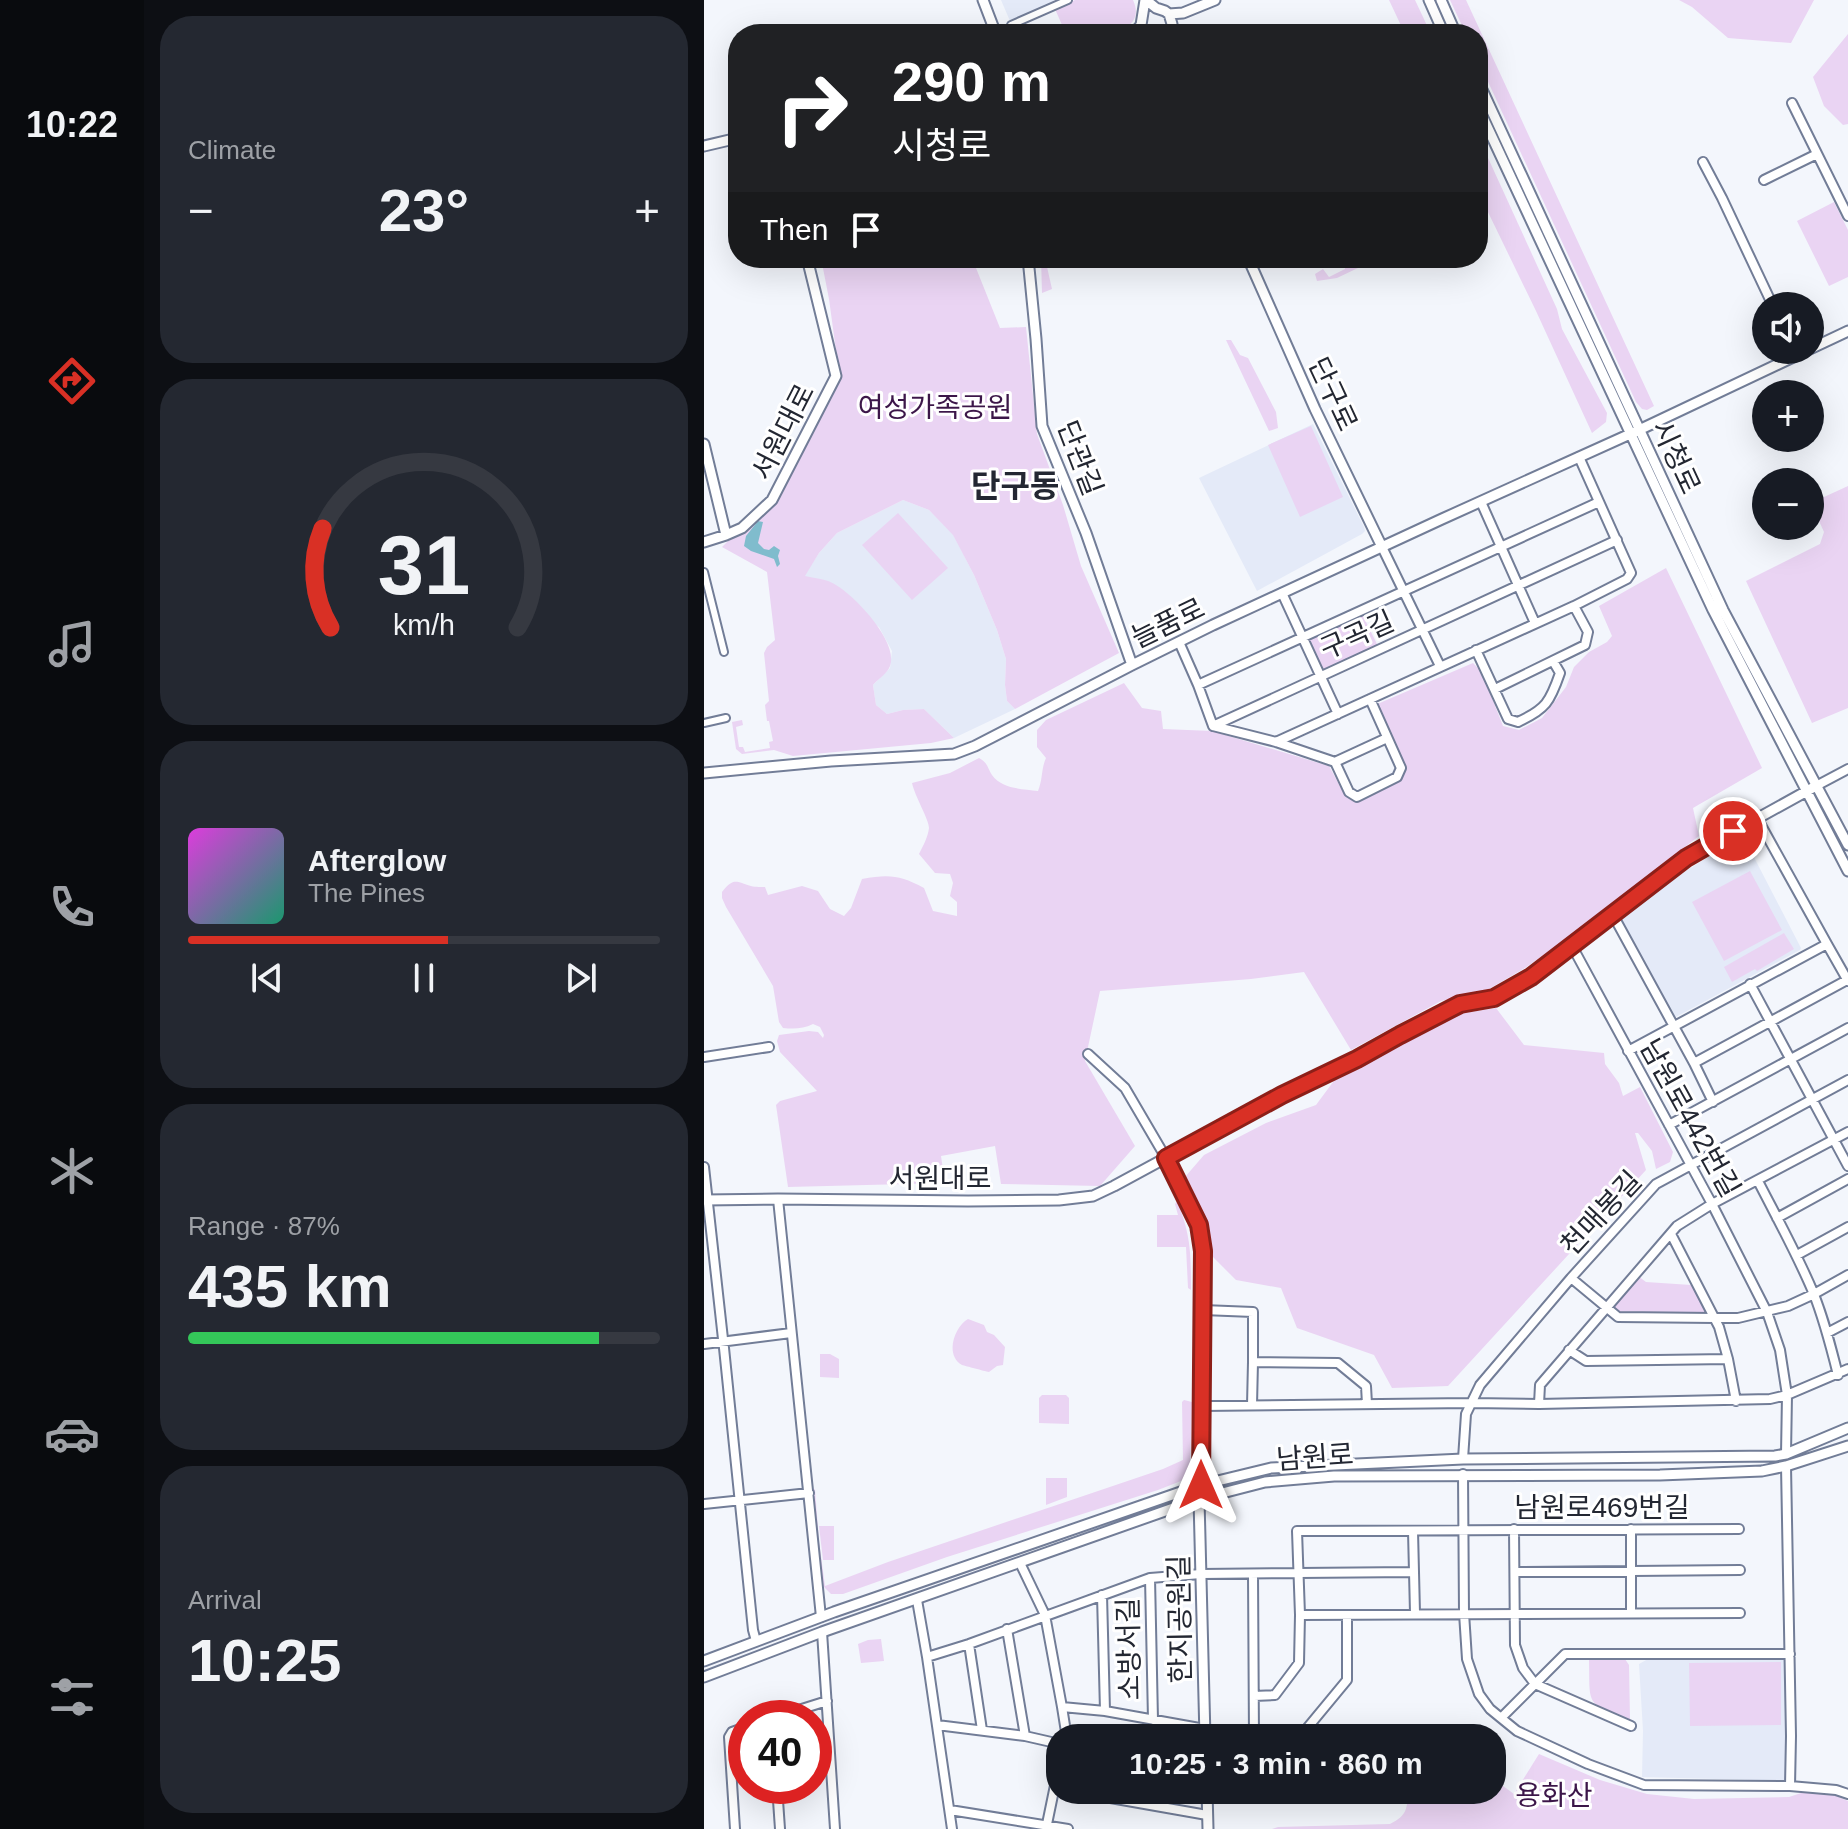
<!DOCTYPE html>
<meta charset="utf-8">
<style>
body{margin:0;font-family:Helvetica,"Noto Sans KR",sans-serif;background:#242831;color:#f1f3f6;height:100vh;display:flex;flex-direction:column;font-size:30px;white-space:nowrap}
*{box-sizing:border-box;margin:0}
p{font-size:26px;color:#9ea1a6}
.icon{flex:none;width:44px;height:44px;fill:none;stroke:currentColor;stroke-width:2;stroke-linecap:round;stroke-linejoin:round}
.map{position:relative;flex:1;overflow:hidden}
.details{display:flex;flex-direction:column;gap:16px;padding:16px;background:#0d0f14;width:560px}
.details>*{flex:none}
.top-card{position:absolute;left:24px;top:24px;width:760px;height:244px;border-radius:32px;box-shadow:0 8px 32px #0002;background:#202124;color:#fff;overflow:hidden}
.fabs{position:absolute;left:1048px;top:292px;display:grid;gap:16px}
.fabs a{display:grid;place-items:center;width:72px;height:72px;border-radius:50%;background:#171b24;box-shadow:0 8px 32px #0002;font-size:40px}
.speed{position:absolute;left:24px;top:1700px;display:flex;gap:16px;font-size:40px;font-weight:700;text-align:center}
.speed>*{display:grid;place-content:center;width:104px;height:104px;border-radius:50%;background:#171b24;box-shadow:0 8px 32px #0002;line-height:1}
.speed .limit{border:12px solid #d22;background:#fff;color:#111}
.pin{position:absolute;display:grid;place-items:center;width:68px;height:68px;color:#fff;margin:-34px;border:4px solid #fff;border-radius:50%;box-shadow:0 2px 8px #0007}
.me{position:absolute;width:88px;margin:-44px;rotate:0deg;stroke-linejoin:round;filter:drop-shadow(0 0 6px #0008)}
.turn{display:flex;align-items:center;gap:28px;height:168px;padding:0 32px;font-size:36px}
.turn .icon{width:104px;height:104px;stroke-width:2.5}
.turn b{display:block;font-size:56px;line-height:68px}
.then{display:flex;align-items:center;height:76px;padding:0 32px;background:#0003;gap:16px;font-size:30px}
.big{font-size:60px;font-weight:700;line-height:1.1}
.details .widget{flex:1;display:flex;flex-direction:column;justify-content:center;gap:12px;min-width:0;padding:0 28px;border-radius:32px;background:#242831}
.details .dial{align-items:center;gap:0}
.dial svg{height:208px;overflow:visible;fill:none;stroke:#363941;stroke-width:7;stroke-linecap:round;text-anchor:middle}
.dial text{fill:#f1f3f6;stroke:none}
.song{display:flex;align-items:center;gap:24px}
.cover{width:96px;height:96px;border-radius:12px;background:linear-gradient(135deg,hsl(300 70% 55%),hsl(160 70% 35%))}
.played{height:8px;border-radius:4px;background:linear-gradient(90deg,#d93025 55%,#363941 55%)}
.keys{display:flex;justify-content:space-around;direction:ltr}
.heat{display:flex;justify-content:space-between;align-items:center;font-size:44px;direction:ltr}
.charge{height:12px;border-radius:6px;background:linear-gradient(90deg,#34c759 87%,#363941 0)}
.trip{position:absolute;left:342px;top:1724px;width:460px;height:80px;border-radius:32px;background:#171b24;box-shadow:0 8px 32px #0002;font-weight:700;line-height:80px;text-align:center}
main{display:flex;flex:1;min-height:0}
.tabs{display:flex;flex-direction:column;width:144px;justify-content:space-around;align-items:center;background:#090b0e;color:#9ea1a6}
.tabs .icon{width:56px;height:56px}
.tabs .active{color:#d93025}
.tabs b{font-size:36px;color:#f1f3f6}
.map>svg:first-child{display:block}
.built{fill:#e4eaf8}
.green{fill:#ead4f3}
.water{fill:#80bccd}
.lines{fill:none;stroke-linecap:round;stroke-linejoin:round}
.pedestrian-casing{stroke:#727d97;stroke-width:10}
.minor-casing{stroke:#727d97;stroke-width:12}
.tertiary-casing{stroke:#727d97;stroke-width:13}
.pedestrian{stroke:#fff;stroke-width:6}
.minor{stroke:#fff;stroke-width:8}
.tertiary{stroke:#fff;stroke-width:9}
.route-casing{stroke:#8d1f18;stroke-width:20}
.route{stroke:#d93025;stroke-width:14}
.labels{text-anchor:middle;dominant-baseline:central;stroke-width:6;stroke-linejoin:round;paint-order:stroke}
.street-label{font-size:28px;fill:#232732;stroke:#fff}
.park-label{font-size:28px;fill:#3c1649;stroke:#fff}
.quarter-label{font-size:32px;font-weight:bold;fill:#232732;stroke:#fff}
</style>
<main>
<nav class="tabs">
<b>10:22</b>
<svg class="icon active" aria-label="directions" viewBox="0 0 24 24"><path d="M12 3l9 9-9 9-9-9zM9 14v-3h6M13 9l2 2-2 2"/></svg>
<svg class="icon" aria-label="music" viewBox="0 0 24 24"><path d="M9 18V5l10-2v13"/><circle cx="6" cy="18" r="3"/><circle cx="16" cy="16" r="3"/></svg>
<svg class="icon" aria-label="phone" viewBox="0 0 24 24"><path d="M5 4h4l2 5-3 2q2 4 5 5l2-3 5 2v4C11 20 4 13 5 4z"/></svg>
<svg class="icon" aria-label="climate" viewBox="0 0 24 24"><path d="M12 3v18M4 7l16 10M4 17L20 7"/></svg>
<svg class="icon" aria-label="car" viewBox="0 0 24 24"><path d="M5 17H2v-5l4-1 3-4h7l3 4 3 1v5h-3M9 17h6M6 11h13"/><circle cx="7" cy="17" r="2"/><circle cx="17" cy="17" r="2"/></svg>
<svg class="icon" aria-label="filters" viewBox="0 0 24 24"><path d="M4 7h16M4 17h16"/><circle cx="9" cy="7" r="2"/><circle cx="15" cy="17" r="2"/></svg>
</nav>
<section class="details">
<div class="widget"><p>Climate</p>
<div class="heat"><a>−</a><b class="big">23°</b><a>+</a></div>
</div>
<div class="widget dial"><svg viewBox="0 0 100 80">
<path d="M14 69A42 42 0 1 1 86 69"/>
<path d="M14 69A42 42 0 0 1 11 31" stroke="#d93025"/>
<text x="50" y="56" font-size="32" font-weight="700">31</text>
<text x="50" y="72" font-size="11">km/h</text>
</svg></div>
<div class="widget">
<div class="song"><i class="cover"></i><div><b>Afterglow</b><p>The Pines</p></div></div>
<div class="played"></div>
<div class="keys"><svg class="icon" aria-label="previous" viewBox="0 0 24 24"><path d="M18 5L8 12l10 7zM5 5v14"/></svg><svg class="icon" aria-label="pause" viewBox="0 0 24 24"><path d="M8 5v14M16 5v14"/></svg><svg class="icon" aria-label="next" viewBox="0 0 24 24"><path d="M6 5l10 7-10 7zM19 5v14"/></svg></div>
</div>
<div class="widget"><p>Range · 87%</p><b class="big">435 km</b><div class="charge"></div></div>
<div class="widget"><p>Arrival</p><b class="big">10:25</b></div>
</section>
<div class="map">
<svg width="1144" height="1829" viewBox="0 0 1144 1829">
<rect width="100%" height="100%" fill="#f3f6fc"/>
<path class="built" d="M297,0H354L306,21Z
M609,424L660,527L661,531L658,534L553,591L495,478Z
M199,500L225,510L249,534L270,575L293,630L302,659L301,685L303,701L311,709L250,738L220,709L199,710L183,714L172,705L169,685L186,668L188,651L175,627L100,576L115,553L133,533Z
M1039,836L1097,948L1096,950L970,1018L967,1017L918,920V914L980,872Z
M944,1659L1080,1660L1086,1781L938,1777L939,1731L935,1664Z"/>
<path class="green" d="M371,0H429C446,38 383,34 362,34L351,9Z
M685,0H711L727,34H701Z
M746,0H762L950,406L943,410L938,409L932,402L774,60V34H762Z
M975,0H1110L1087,43L1024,38L988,7Z
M1144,34V124L1139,125L1120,106L1109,77Z
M774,136L853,309L858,329L903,413L902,422L888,433L832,311L782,208L774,211V203L778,200L774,192Z
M1130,202L1144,230V277L1125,286L1093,221Z
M117,258H271L272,268L296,328L322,327L333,434L359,505L377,566L415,653L311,709L303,701L301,685L302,659L293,630L270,575L249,535L225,510L199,500L133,533L115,553L101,576C110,578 123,579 132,585C151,596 195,642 186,666C184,673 174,679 169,685L172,705L183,714L199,710L220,709L250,738L227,743L89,756L70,750L38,754L32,749L28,722L38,720L39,725L32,727L35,747H39L41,752L66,748L65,742L69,741L65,721H63L61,705L65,701L60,653L63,647L71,640L63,572L18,547L29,536L70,502L136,380L125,299Z
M337,258H341L348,289L338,293Z
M646,258H675L633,278L613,281L611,274L619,269L625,277L641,269V260Z
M522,340H527L536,355L544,358L572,412L574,428L565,431Z
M607,426L639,497L596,517L564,445Z
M1144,486V708L1108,723L1042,581L1116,544L1120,532L1107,503Z
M194,513L244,568L208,600L158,545Z
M962,568L1058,768L989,808L995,836L861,940L821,968L785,989L737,1001L647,1050L600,972L547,979L396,991L381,1061L431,1146L396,1186L297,1184L291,1146L237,1156L241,1183L84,1187L72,1105L76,1101L113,1091L76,1052L73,1041L75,1035L105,1031L114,1032L119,1038L120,1035L116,1027L109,1024C99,1029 90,1029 79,1028L75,1022L69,986L22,907L18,898V892C30,877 32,882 47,886C48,887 60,887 61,887L64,895L98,886L114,891L126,909L140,916L147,908L158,879C185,874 196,875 220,888L229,911L253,916V902L246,896L249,883L246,874L231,873L215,854C219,846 224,837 225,828C225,819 211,797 208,783L246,773L275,758C284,763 283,767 288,775C298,789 318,789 334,791C339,779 337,769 342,758L333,747V730L342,720L420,683L438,708L457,711L459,729L508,731L625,766L642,797L671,790L699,766L671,705L769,663L778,672L799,726L815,730L838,718L862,687L870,667L885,652L903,642L908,636L895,606Z
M658,614L674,646L620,669L616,667L603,642L604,639Z
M1046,871L1078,930L1020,961L988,902Z
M1080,933L1090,949L1053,971L1051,969L1028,982L1020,967Z
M792,1008L820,1045L900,1053L901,1064L915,1083L919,1096L936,1087L969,1152L966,1162L952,1169L948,1151L934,1133H931L942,1170L744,1386L688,1388L670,1355L593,1328L577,1288L532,1280L509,1257L481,1177L500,1155L562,1123L612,1105L632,1078L654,1063L747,1015Z
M473,1201C487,1235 487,1254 487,1290L484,1288L482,1247H453V1215H474L471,1204Z
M934,1276L942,1282L987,1285L1004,1313H914L908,1305Z
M264,1319L280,1325L283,1332L290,1335L301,1347L299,1365L293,1366L285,1372C280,1371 262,1366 258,1365C240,1355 251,1326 264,1319Z
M116,1354H126L135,1359V1378L116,1377Z
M338,1395H362L365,1398V1424L335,1423V1398Z
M480,1400L488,1402L486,1469L477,1481L454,1490L243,1557L139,1594H127L119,1586L106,1491L111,1489L115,1541L121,1586L184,1562L459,1469L479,1460L478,1402Z
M342,1478H363V1497L342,1505Z
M115,1526H130V1560H119Z
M177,1639L180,1661L157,1663L154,1644L164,1640Z
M885,1659H921L925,1665L926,1719L923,1721C881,1701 886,1706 885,1659Z
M1077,1662V1725L986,1726L985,1663Z
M710,1729H723L736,1738H696L702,1732Z
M835,1754L896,1780L943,1794L990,1799L1085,1797L1100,1792L1128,1794L1144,1801V1829H568L574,1827L686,1824C704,1815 703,1808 704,1790H788V1778L810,1794Z"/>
<path class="water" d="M54,521L59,522L54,543L60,549L65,550L70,546L76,550L74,556L76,564L73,567L70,559L47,551L40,546L42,536Z"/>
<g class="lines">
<defs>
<path id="pedestrian" d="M307,25L364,0
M0,572L20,652
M0,723L22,718"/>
<path id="minor" d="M1088,103L1144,216
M999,162L1018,198L1069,306
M1060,180L1113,154
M777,502L831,623
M678,547L736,666
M578,593L634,714
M475,642L494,685L509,726L572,742L631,762L683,738
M772,650L804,719L814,722C842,709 846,702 856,673L849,661
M494,685L895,502
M791,689L881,645L884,632L870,606
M509,726L913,540
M572,742L870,606L923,579L927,573L875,457
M631,762L645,792L653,797L693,777L697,768L666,699
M1112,786L1144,769
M909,915L990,1063L1009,1102
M1123,944L1144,981
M868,946L1008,1204L1063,1312L1076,1350L1083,1395L1082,1454
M1046,984L1144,1166
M924,1051L1123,944L1053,818
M384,1054L421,1088L462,1158
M0,1057L65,1047
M990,1063L1143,980
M965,1125L1144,1028
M1144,1132L1008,1204L973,1226L836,1385L835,1404L1066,1399L1083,1395L1144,1369
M0,1167L20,1348L49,1630L52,1641
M1054,1181C1073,1218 1093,1254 1109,1292C1120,1319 1127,1347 1134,1375
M74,1199L117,1617
M1073,1218L1144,1179
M967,1234L1015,1327L1024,1359L1032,1401
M1093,1255L1144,1227
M867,1278L914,1317L1011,1318H1034L1084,1306L1110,1294L1144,1275
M499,1310L549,1312V1362
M1123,1333L1144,1322
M0,1344L87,1333
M865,1350L882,1361L1024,1359
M548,1405L549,1362L634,1363L662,1386L663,1404
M498,1406L766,1403L835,1404
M759,1459L762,1414L776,1385L867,1278L952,1184L1144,1080
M1082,1466L1087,1736L1086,1786
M759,1474L760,1613L763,1659L775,1694L786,1709L797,1718L813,1731L884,1764L940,1785L1086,1786L1132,1790L1144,1794
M0,1504L105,1493
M810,1529L811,1645L819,1668L831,1684L927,1726
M927,1529V1613
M709,1531L711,1613
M316,1563L341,1615L358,1707L362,1732L361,1738
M811,1572L1036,1570
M549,1575L550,1738
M446,1578L449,1720
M398,1595L401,1711
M213,1600L223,1657L248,1829
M596,1615L1036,1613
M303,1629L321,1736
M118,1632L131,1829
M265,1644L278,1730
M223,1657L265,1644L446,1578L497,1574L709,1572
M550,1696L571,1695L595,1663L596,1615L593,1531L1035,1529
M358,1707L401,1711L501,1729
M69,1718L123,1701
M797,1718L861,1654H1086
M233,1725L321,1736L356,1744
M595,1738L643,1680V1615
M73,1786L76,1829
M361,1790L503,1815
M246,1810L364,1829
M31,1829L25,1737L28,1732L42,1727
M342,1829L356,1761"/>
<path id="tertiary" d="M279,0L292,34
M442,0L452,8L461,11L465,14L479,13L511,0
M725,0L740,34
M737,0L752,34
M429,34L437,25L441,0
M465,34L468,24L465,14
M774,81L1019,610L1144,845
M774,107L1009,610L1144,871
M0,146L34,138
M324,258L332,339L338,426L382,533L428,665
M544,258L611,409L678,547
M1106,349L1144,331
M0,444L22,535
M0,542L22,535L38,528L68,500L132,376L103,258
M0,773L127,761L250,754L271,746L428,665L509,625L738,519L935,430L1104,350
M462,1158L495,1225L499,1251L497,1485L495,1499L501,1738
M0,1200L74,1199L264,1201L355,1200L389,1196L410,1186L578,1095L653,1059L696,1035L756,1004L790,998L827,977L982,858L1112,786
M0,1661L130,1612L497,1485L567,1468L759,1459L1071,1456L1082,1454L1144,1428
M0,1677L118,1632L495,1499L561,1482L630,1476L956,1475L1058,1471L1082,1466L1144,1446
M503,1790L504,1829"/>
</defs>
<use href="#pedestrian" class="pedestrian-casing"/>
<use href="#minor" class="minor-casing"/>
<use href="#tertiary" class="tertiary-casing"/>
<use href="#pedestrian" class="pedestrian"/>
<use href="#minor" class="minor"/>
<use href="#tertiary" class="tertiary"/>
</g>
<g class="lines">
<defs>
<path id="route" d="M497,1485L499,1251L495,1225L462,1158L578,1095L653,1059L696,1035L756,1004L790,998L827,977L982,858L1029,831"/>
</defs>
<use href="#route" class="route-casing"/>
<use href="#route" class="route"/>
</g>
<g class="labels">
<g class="street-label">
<text transform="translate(629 394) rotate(65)">단구로</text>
<text transform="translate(79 432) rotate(-63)">서원대로</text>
<text transform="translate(972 457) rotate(65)">시청로</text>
<text transform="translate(376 458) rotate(69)">단관길</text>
<text transform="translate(464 623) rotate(-26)">늘품로</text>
<text transform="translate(653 635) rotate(-24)">구곡길</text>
<text transform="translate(986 1118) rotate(61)">남원로442번길</text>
<text x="236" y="1178">서원대로</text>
<text transform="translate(897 1213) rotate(-47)">천매봉길</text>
<text transform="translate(611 1457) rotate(-4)">남원로</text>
<text x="898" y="1507">남원로469번길</text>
<text transform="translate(476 1619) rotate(-91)">한지공원길</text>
<text transform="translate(425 1649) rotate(-91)">소방서길</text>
</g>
<g class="park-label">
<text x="231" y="407">여성가족공원</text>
<text x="850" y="1795">용화산</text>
</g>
<g class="quarter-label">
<text x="311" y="486">단구동</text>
</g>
</g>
</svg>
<div class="fabs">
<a><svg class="icon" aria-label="sound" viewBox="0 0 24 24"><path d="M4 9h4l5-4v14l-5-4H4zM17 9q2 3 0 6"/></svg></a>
<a>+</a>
<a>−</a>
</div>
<div class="speed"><div class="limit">40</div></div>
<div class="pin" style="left:1029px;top:831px;background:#d93025"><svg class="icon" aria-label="arrive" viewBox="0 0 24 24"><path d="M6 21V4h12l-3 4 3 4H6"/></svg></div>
<svg class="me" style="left:497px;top:1485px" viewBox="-20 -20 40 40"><path d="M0-17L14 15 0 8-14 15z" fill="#d93025" stroke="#fff" stroke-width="4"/></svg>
<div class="trip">10:25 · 3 min · 860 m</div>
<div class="top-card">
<div class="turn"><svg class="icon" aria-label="right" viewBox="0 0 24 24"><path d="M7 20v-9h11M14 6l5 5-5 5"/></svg><div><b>290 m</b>시청로</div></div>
<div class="then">Then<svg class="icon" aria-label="arrive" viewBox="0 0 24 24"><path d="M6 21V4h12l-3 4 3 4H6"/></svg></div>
</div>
</div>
</main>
